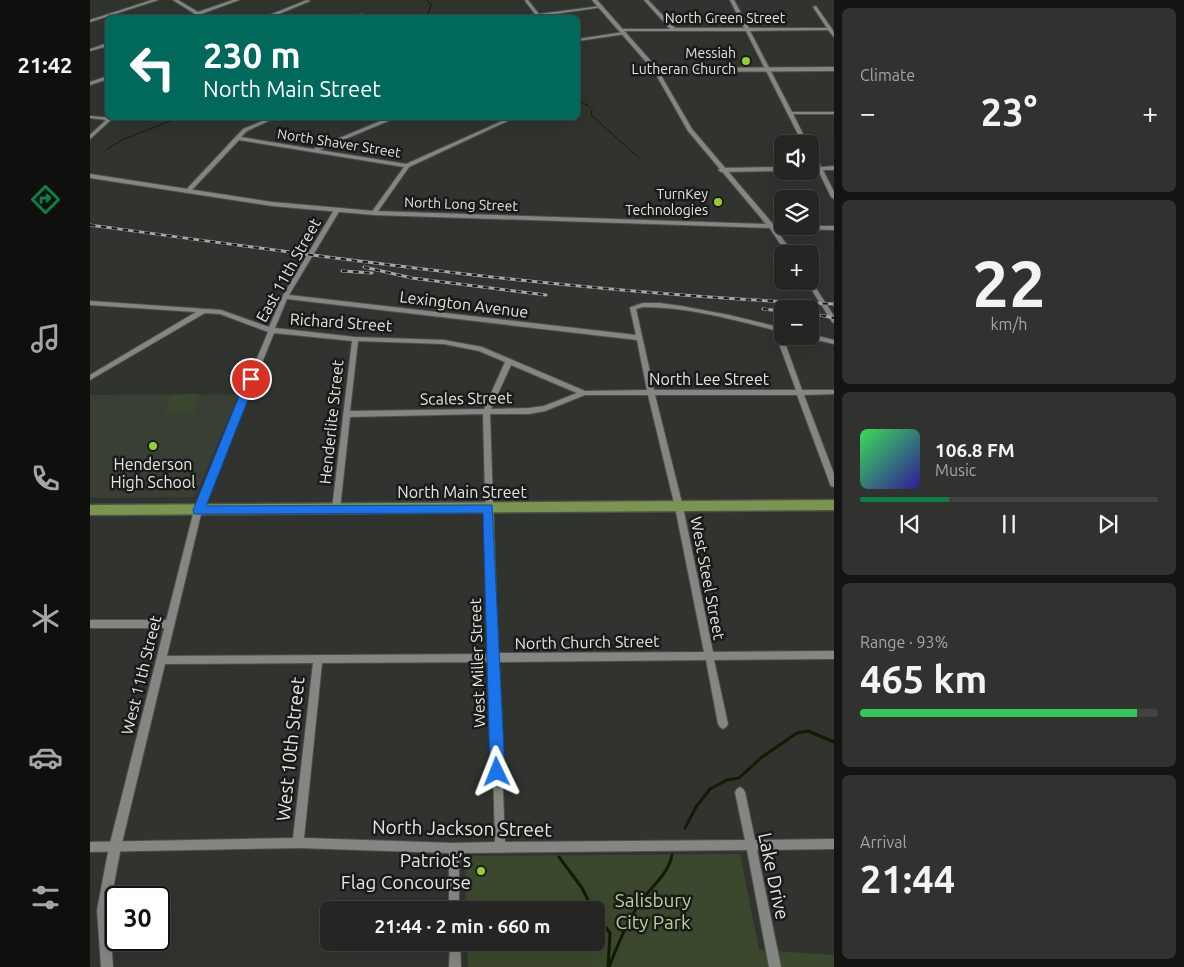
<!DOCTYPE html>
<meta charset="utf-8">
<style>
body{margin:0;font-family:Ubuntu,sans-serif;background:#313230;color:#f1f3f6;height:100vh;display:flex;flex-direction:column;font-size:19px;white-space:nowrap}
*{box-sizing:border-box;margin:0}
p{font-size:16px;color:#a3a5a6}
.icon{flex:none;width:28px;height:28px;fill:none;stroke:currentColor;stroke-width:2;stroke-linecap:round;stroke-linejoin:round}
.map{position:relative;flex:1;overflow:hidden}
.details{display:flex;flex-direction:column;gap:8px;padding:8px;background:#141513;width:350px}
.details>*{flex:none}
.top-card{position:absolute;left:15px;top:15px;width:475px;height:105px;border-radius:8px;box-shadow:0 5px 20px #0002,0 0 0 1px #424341;background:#00695c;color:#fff;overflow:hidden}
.buttons{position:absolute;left:684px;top:135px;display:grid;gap:10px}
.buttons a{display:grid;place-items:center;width:45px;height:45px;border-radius:8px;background:#252623;box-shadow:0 5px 20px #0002,0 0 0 1px #424341;font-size:25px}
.speed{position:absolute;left:15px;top:886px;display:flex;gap:10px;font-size:25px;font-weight:700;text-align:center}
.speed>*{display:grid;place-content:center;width:65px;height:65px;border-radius:50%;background:#252623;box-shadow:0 5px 20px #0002,0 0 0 1px #424341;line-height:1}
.speed .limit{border:2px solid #111;border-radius:8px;background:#fff;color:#111}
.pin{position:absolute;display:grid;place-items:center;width:42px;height:42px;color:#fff;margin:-21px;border:2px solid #fff;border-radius:50%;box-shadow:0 1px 5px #0007}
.me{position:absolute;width:55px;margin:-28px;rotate:358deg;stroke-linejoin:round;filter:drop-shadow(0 0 4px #0008)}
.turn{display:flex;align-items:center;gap:18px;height:105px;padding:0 15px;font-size:22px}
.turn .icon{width:65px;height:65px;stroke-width:2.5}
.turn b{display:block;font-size:35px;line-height:42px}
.big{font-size:38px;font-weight:600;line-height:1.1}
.details .widget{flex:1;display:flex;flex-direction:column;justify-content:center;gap:8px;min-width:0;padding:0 18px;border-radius:8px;background:#313230}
.details .dial{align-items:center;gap:0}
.dial b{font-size:65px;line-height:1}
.song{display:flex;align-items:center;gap:15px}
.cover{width:60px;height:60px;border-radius:8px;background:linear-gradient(135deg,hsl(130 70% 55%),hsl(250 70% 35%))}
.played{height:5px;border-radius:2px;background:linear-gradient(90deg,#0b8043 30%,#424341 30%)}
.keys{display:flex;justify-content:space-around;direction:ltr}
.heat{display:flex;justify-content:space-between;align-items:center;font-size:28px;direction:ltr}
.charge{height:8px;border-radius:4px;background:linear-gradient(90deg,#34c759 93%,#424341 0)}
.trip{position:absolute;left:230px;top:901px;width:285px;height:50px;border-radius:8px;background:#252623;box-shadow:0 5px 20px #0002,0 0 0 1px #424341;font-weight:600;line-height:50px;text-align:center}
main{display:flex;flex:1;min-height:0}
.dock{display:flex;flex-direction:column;width:90px;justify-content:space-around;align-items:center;background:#0f0f0e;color:#a3a5a6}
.dock .icon{width:35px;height:35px}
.dock .current{color:#0b8043}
.dock b{font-size:22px;color:#f1f3f6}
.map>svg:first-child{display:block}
.built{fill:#3a3f35}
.green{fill:#3c482d}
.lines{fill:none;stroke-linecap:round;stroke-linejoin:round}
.stream-far1{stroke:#111c02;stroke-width:1}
.stream{stroke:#111c02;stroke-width:3}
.minor-casing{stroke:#4e504c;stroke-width:2}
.tertiary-casing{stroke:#4e504c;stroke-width:2}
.primary-casing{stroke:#4e504c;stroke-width:3}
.minor{fill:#838681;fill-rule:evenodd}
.tertiary{fill:#838681;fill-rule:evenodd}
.primary{fill:#7a954f;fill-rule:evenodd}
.rail-casing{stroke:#a6a8a5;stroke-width:3}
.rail{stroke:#1a1b19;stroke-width:2;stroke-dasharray:5.5;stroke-linecap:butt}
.route{fill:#1a73e8;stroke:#114b97}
.poi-dot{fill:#96cc3a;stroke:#1a1b19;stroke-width:2}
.labels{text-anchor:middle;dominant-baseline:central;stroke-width:5;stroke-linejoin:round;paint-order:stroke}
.far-street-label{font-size:14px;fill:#e3e5e2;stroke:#1a1b19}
.far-poi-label{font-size:14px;fill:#e3e5e2;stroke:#1a1b19;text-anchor:end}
.street-label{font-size:16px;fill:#e3e5e2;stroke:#1a1b19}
.poi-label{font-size:16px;fill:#e3e5e2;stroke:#1a1b19}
.near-street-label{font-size:19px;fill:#e3e5e2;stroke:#1a1b19}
.near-poi-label{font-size:19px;fill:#e3e5e2;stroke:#1a1b19;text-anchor:end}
.near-park-label{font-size:19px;fill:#b9d29a;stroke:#1a1b19}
</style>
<main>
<nav class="dock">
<b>21:42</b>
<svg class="icon current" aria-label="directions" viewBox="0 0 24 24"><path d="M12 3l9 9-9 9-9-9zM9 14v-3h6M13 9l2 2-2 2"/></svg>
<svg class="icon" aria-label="music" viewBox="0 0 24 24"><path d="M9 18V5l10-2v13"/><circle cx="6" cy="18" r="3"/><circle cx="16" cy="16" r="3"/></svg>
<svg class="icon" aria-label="phone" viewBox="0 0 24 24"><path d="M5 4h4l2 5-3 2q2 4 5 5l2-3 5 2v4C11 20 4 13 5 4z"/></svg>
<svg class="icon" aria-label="climate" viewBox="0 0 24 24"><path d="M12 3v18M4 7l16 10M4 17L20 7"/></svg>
<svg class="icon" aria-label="car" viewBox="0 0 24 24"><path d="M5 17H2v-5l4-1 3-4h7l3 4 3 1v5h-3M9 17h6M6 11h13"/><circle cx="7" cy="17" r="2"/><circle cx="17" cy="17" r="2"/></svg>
<svg class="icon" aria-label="filters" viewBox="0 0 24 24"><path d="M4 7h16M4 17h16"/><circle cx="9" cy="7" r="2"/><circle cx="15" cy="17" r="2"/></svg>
</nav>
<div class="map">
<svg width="744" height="967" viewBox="0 0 744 967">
<rect width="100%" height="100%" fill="#31332f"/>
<path class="built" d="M149,394L105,497L0,498V395Z"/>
<path class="green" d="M108,394L103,413H75L80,395Z
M650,854L669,950L744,955V967H378L377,943L506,942V910H376L375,863L380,856Z"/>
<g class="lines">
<path class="stream-far1" d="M337,0L341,5L337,18
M488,100L500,107
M502,109L501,115L549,158
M17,149L34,139L88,118"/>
<path class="stream" d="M595,828L606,807L620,789L637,780L649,778L672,757L707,733L718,731L744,742
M469,857L492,888L503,910
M506,915L520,933L518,967
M519,967C527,946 536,925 547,907C558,889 578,876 582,855"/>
<defs>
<path id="minor" d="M62,0H68L0,22V20Z
M83,0H88L108,12L143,0H149L111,14L117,18H111L108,15L101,18H94L105,14Z
M217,0L220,1L179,18H172Z
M436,0H438L449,14L511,6L513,7L451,16L452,18H426L445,14L435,1Z
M554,0H558L585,28H654L640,0H644L659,28H737L723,7L726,6L742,29L744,33V37L738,30L660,31L702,112H744V114H703L718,144H713L656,31H530V29H580Z
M271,14H272V16L269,18H262Z
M534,32H535V34L488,41V39Z
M18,43V46L0,51V49Z
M18,76V79L0,85V82Z
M0,116L23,118L0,139V135L16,120L0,118Z
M180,118H185L157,131L151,137L223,149L298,118H303V119L229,150L316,164L419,118H424L319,167L286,214L284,215L281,213L314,167L149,140L99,193H95V191L153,129Z
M720,148L723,150L731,167L744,166V170H733L744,192V199L741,197L728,170L720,171V167H726L720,155Z
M692,167V171L631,172L628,170L631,168Z
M247,208L250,210L199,295L546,335L540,308L541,307L553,303H570L591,306L639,315L692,328V332H691L712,390H744V394L714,395L744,474V487L741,486L740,484L707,395H565L593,507L623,652L744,651V659L624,660L638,724L636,727L633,729L630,727L628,724L616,660L408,662L415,842L655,840L645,792L647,789L650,787L653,789L655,792L665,840L744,839V849L667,850L691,967H679L657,850L369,853V910H359V853L208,848L0,852V842L203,838L223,663L71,664L68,663L67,660L68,657L71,656L399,654L393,414L260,417L250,509L249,511H243L242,509L262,341L184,333L112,510L111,512H105L104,510L178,332L130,314L115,313L0,380V375L106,312L0,305V301L131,310L179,327L192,297L244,210ZM197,299L547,340L557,390L495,391L392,347L354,340L265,337L185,328ZM553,307C598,307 641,319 684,330L706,390H564L546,309ZM268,341L354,344L389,351L415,362L394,409L260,411ZM421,365L487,393L454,406L439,408L401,409ZM495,395H558L585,507L614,652L408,653L400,414H439L455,411ZM400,662L405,842L364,843L214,838L232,663Z
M682,225L684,226L703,254H697L679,227Z
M720,279L744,316V323L742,322L716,281H720Z
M720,334L744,340V344L718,338L717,336H720Z
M0,620H80L83,621L84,624L83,627L80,628H0Z
M360,942H370L371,967H359Z"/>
<path id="tertiary" d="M502,0H507L567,68L744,67V71L569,72L602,129L683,224H692V226H744V230L284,215L182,206L0,178V174L182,202L284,211L676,224L598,131L564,71Z
M108,506L111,507L112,510L31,847L19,910L23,967H11L7,910L19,847L104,510L105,507Z"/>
<path id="primary" d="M744,500V510L0,515V505Z"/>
</defs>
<use href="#minor" class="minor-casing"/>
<use href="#tertiary" class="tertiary-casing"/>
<use href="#primary" class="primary-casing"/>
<use href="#minor" class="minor"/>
<use href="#tertiary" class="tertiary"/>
<use href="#primary" class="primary"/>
<defs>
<path id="rail" d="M0,225C247,259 495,294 744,304
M274,267L322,278L456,295
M252,271L282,273
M673,309L692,311
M720,313L744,318"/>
</defs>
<use href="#rail" class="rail-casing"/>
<use href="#rail" class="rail"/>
</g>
<path class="route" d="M161,375L166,379L116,506L402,505L415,772L413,777L407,779L402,777L400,772L393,513L104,514L103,510L156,379Z"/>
<g class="poi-dot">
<circle cx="656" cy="61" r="5"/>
<circle cx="628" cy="202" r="5"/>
<circle cx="63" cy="446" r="5"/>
<circle cx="391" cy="871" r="5"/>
</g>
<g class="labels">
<g class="far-street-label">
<text x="635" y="18">North Green Street</text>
<text transform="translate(249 143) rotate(9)">North Shaver Street</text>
<text transform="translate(371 204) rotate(2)">North Long Street</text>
</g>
<g class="far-poi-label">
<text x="646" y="53">Messiah<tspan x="646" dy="16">Lutheran Church</tspan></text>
<text x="618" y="194">TurnKey<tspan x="618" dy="16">Technologies</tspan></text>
</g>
<g class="street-label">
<text transform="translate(198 270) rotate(-61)">East 11th Street</text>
<text transform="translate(374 304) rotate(7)">Lexington Avenue</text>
<text transform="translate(251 322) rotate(4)">Richard Street</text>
<text x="619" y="379">North Lee Street</text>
<text transform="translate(376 398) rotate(-1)">Scales Street</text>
<text transform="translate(241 422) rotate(-84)">Henderlite Street</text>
<text x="372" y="492">North Main Street</text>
<text transform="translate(618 578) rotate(79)">West Steel Street</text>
<text transform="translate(497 642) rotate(-1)">North Church Street</text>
<text transform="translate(387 663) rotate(-92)">West Miller Street</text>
<text transform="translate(51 675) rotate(-76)">West 11th Street</text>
</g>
<g class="poi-label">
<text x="63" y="464">Henderson<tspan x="63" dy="18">High School</tspan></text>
</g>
<g class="near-street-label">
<text transform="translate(200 749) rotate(-84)">West 10th Street</text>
<text transform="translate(372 828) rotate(1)">North Jackson Street</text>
<text transform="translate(684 876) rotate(78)">Lake Drive</text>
</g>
<g class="near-poi-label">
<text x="381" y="860">Patriot’s<tspan x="381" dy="22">Flag Concourse</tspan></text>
</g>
<g class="near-park-label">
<text x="563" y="900">Salisbury<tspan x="563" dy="22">City Park</tspan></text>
</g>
</g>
</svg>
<div class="buttons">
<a><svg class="icon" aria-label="sound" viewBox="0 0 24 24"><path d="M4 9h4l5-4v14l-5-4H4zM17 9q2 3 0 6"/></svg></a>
<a><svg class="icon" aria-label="layers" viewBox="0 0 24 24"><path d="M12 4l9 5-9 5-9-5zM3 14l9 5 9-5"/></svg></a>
<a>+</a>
<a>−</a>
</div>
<div class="speed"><div class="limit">30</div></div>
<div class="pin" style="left:161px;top:379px;background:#d93025"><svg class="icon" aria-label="arrive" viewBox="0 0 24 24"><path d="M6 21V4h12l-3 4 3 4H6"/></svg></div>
<svg class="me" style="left:407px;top:772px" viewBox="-20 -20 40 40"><path d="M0-17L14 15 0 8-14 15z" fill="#1a73e8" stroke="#fff" stroke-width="4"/></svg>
<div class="trip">21:44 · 2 min · 660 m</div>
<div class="top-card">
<div class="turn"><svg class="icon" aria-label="left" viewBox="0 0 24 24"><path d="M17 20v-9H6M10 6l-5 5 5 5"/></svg><div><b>230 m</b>North Main Street</div></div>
</div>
</div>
<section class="details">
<div class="widget"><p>Climate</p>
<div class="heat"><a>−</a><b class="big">23°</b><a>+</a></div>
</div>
<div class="widget dial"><b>22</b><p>km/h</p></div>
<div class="widget">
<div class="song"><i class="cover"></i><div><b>106.8 FM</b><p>Music</p></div></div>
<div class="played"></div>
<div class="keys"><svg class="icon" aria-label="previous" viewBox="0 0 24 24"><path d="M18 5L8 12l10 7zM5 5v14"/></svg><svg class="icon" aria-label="pause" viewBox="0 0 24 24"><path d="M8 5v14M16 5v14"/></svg><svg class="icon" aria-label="next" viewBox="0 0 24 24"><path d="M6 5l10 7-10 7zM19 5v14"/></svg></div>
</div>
<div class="widget"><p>Range · 93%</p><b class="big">465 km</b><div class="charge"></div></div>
<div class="widget"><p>Arrival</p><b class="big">21:44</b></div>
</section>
</main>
